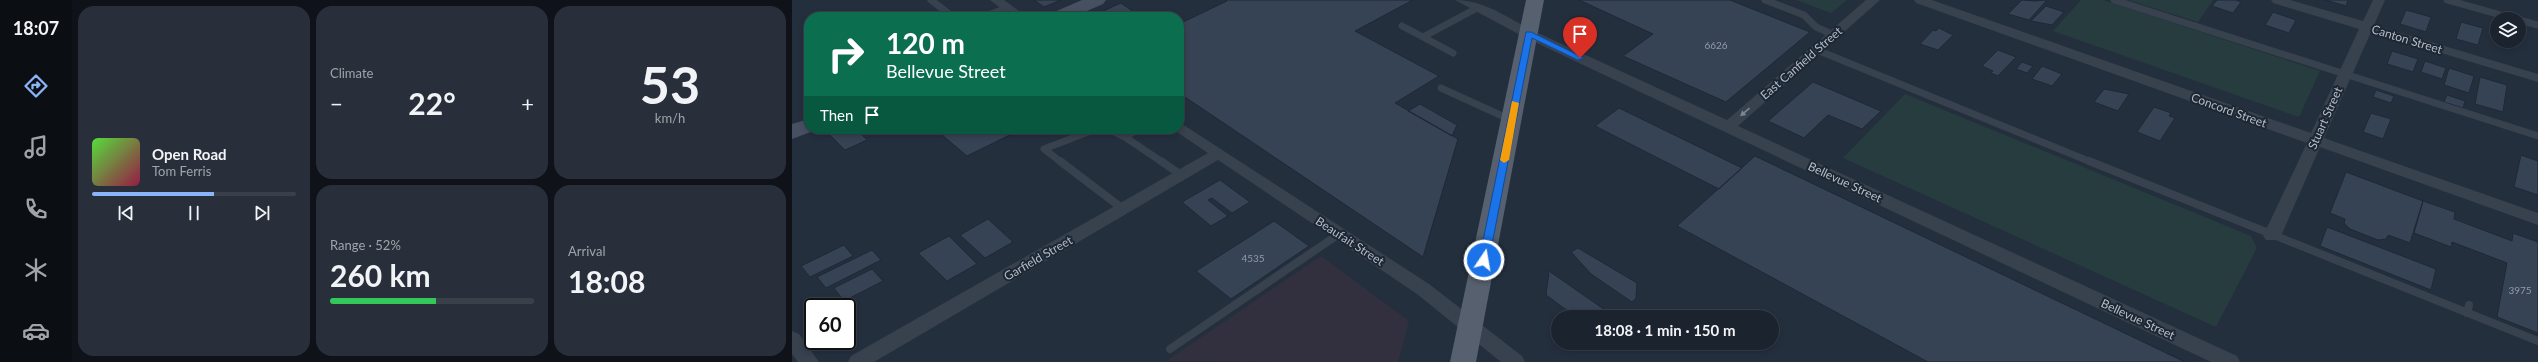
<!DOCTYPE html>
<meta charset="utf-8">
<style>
body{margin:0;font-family:Lato,sans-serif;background:#282f3a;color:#f1f3f6;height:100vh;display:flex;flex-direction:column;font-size:15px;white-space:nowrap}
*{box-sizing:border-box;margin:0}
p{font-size:13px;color:#a0a4aa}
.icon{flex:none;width:22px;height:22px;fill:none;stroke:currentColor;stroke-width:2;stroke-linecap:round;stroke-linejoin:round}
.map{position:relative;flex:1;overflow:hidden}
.details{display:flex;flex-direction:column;gap:6px;padding:6px;background:#0f1319;width:720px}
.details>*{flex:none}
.hud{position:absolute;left:12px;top:12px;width:380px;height:122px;border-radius:16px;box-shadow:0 2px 6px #0003,0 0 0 1px #39404a;background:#0b6e4f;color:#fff;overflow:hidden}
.buttons{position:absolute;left:1698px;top:12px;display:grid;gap:8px}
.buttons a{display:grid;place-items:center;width:36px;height:36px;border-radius:50%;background:#1b232e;box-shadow:0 2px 6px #0003,0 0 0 1px #39404a;font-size:20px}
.speed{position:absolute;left:12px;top:298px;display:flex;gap:8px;font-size:20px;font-weight:700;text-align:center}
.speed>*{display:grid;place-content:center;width:52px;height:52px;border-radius:50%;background:#1b232e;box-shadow:0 2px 6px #0003,0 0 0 1px #39404a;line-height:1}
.speed .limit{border:2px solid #111;border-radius:6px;background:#fff;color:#111}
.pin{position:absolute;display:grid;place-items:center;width:34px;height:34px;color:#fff;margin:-41px -17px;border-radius:50% 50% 50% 0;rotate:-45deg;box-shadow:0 0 4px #0007}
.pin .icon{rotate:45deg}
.me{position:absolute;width:44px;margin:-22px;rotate:12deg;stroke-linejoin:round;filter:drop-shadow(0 0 3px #0008)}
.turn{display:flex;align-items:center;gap:14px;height:84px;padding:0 16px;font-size:18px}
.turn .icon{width:52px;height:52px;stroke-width:2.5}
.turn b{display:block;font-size:28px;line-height:34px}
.then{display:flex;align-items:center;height:38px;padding:0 16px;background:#0003;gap:8px;font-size:15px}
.big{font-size:30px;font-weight:700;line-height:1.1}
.details .tile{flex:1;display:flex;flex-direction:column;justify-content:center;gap:6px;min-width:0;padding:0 14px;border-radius:16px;background:#282f3a}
.details .dial{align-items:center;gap:0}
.dial b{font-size:52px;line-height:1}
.song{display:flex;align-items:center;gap:12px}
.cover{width:48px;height:48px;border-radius:6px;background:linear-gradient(135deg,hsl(110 70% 55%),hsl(340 70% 35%))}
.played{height:4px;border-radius:2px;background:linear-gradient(90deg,#8ab4f8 60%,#39404a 60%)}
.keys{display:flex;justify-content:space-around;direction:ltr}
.heat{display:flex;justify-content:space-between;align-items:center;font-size:22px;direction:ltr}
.charge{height:6px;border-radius:3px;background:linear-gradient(90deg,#34c759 52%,#39404a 0)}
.details .tiles{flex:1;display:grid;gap:6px;grid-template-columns:repeat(3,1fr)}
.tile:first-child{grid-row:span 2}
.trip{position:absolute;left:759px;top:310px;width:228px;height:40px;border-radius:20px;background:#1b232e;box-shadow:0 2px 6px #0003,0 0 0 1px #39404a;font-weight:700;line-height:40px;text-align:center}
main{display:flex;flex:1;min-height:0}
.dock{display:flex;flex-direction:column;width:72px;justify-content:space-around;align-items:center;background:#0b0e12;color:#a0a4aa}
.dock .icon{width:28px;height:28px}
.dock .on{color:#8ab4f8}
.dock b{font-size:18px;color:#f1f3f6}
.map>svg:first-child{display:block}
.medical{fill:#32303f}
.green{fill:#263c3f}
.building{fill:#364354;stroke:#1f2835}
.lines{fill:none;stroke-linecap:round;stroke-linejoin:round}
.lane-far1{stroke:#38414e;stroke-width:7}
.lane{stroke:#38414e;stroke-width:8}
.street{fill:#38414e;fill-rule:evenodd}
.secondary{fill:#465061;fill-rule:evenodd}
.primary{fill:#56606e;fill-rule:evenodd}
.oneway{fill:#7c8592}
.route{fill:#1a73e8;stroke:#114b97}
.slow{fill:#f59e0b}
.labels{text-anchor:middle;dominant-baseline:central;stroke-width:4;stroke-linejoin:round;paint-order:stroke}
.number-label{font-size:10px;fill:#929caa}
.street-label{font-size:12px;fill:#b4bcc9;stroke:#1d2633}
</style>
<main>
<nav class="dock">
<b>18:07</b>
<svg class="icon on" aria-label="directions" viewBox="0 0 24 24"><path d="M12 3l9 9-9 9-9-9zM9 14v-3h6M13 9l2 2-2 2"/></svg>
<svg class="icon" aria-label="music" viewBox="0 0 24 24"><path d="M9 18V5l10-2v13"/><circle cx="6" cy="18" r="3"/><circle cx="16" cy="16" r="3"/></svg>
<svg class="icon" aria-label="phone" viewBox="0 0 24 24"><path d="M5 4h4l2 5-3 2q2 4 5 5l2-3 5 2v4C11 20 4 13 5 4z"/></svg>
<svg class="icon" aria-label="climate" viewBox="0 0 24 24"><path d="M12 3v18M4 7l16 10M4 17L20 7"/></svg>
<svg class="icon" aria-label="car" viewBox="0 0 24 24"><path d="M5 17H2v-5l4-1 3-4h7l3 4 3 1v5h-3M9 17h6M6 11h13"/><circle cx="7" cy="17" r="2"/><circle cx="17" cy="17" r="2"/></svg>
</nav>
<section class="details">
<div class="tiles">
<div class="tile">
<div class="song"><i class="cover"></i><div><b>Open Road</b><p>Tom Ferris</p></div></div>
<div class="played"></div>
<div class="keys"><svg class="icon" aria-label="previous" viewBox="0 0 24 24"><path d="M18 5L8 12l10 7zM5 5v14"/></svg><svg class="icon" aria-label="pause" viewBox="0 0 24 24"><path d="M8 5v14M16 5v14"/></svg><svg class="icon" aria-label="next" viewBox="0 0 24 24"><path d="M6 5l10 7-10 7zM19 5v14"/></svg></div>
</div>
<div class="tile"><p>Climate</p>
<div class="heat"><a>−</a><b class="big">22°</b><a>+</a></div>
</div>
<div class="tile dial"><b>53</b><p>km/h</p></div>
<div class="tile"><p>Range · 52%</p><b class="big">260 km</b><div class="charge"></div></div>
<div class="tile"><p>Arrival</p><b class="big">18:08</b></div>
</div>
</section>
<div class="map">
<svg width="1746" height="362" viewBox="0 0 1746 362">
<rect width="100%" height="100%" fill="#242f3e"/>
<path class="medical" d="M529,256L617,321L606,362L374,361Z"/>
<path class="green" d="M1004,0H1055L1039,13Z
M1289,0H1311L1528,71L1507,117L1261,31Z
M1336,0H1421L1406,22Z
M1113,94L1459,236L1465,248L1424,327L1051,158Z"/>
<path class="building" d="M242,0H269L252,7Z
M433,0H621L563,31L647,76L603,103L666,139L631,257L387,93V24L435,1Z
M787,0H938L1018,32L934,102L831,56L861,34Z
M1230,0L1242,1L1255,0L1237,20L1216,14Z
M1425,0H1444L1449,2L1441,13L1420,6Z
M1533,0H1556L1554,6Z
M329,3L346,15L341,17H298Z
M1254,6L1272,12L1260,25L1239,21Z
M1614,10L1639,17L1634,32L1608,24Z
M1481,12L1504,20L1497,33L1473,25Z
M1669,22L1691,28L1686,45L1664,39Z
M1147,28L1161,35L1146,50L1128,44L1141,30L1144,31Z
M1206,50L1224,57L1206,76L1199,73L1201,71L1190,66Z
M1600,51L1626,59L1621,72L1595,64Z
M1633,61L1654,68L1650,79L1629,72Z
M1230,62L1241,66L1235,73L1224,69Z
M1250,66L1270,74L1260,86L1240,79Z
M1657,68L1682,76L1677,93L1652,85Z
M1688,77L1715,85L1711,112L1683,104Z
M1021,82L1089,111L1070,129L1036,115L1012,138L976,121Z
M1312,89L1337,94L1326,111L1302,102Z
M1584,90L1602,96L1599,103L1581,97Z
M1655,95L1673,101L1671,108L1652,102Z
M628,104L665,125L660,136L616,111Z
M1362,107L1379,113L1377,116L1383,118L1368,141L1345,132Z
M827,108L950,168L927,189L803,126Z
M1579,113L1599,119L1591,139L1571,132Z
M48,129H64L75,140L53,150L37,134Z
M143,129H230L175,156Z
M1729,155L1746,161V195L1722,187Z
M963,156L1393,362H1136L885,226Z
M1554,172L1631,201L1618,243L1596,235L1594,239L1586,240L1558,229L1552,223L1553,219L1538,213Z
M428,180L458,202L440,213L420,198L416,200L436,216L419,226L390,202Z
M1631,201L1663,212L1662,219L1720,241L1721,233L1746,242V333L1705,317L1715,263L1660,242L1659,247L1622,233Z
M196,219L221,242L193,258L168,235Z
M482,221L517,246L439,299L404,271Z
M1535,227L1644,269L1639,290L1528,246Z
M157,236L185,264L155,281L126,253Z
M52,245L61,256L18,277L9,266Z
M786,248L845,283L844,298L840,302L799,274L779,252Z
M80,250L89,260L34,288L25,277Z
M80,269L91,281L52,301L42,288Z
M757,271L823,317H784L754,295Z"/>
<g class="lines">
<path class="lane-far1" d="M139,0L161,17
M973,0L1012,15L1024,27L1042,35
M1322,0L1746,136
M1655,0L1723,19
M191,17L215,8
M1727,20L1746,25
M610,26L631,37
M1025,50L1299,162
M661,53L631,37L685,8
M649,88L719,120
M316,129L333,137
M347,129L333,137L370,162
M269,162L252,149L304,129"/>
<path class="lane" d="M268,161L331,209
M369,161L389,175
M1297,161L1746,341
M1675,313L1677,305
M378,349L547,234"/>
<path class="street" d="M198,0H212L235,17H220Z
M663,0C694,0 718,20 746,33C809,62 872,91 935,120L1074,0H1088L946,126L1445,356L1448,362H1419L732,37Z
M1122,0H1140L1519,133L1567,29L1481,3L1479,0H1498L1571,21L1581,0H1593L1582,25L1746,74V82L1579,32L1532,138L1746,213V225L1528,147L1489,236L1486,240H1474L1471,236L1515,143L1124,3Z
M387,122L637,284L730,356L733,362H709L625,294L426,160L82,362H56L59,356L416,153L382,130L387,129Z
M0,331L7,334L27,362H6L0,354Z"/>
<path class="secondary" d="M290,0H314L311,4L281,17H257L260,13Z
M17,119V129L24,130L0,139V124Z"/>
<path class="primary" d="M734,0H752L684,362H658Z"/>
</g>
<defs><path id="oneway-solid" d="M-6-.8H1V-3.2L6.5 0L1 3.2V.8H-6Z"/></defs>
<use class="oneway" href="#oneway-solid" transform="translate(953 112) rotate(139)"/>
<path class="route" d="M734,32H739L792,58L786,60L740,38L697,260L692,264L687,260Z"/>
<path class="slow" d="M720,101L727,103L717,160L712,163L708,160Z"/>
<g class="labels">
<g class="number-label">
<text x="924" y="45">6626</text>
<text x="461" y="258">4535</text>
<text x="1728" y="290">3975</text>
</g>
<g class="street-label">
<text transform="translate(1615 39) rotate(17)">Canton Street</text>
<text transform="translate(1009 63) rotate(-41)">East Canfield Street</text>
<text transform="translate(1437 110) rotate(20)">Concord Street</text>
<text transform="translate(1533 118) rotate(-66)">Stuart Street</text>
<text transform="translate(1053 182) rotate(25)">Bellevue Street</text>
<text transform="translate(558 241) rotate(33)">Beaufait Street</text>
<text transform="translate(246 258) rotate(-30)">Garfield Street</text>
<text transform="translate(1346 319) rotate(25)">Bellevue Street</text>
</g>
</g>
</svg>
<div class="buttons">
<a><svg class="icon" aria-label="layers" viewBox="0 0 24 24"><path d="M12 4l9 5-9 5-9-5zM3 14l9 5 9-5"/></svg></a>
</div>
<div class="speed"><div class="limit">60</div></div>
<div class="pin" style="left:788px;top:58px;background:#d93025"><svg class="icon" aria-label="arrive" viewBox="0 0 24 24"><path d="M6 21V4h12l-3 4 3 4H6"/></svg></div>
<svg class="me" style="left:692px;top:260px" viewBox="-20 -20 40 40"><circle r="17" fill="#1a73e8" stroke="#fff" stroke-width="3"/><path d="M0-11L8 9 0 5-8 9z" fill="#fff"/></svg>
<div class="trip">18:08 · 1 min · 150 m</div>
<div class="hud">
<div class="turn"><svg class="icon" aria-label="right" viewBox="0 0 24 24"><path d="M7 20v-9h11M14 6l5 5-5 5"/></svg><div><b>120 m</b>Bellevue Street</div></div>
<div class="then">Then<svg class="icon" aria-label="arrive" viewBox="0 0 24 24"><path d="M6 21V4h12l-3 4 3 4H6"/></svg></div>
</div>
</div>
</main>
